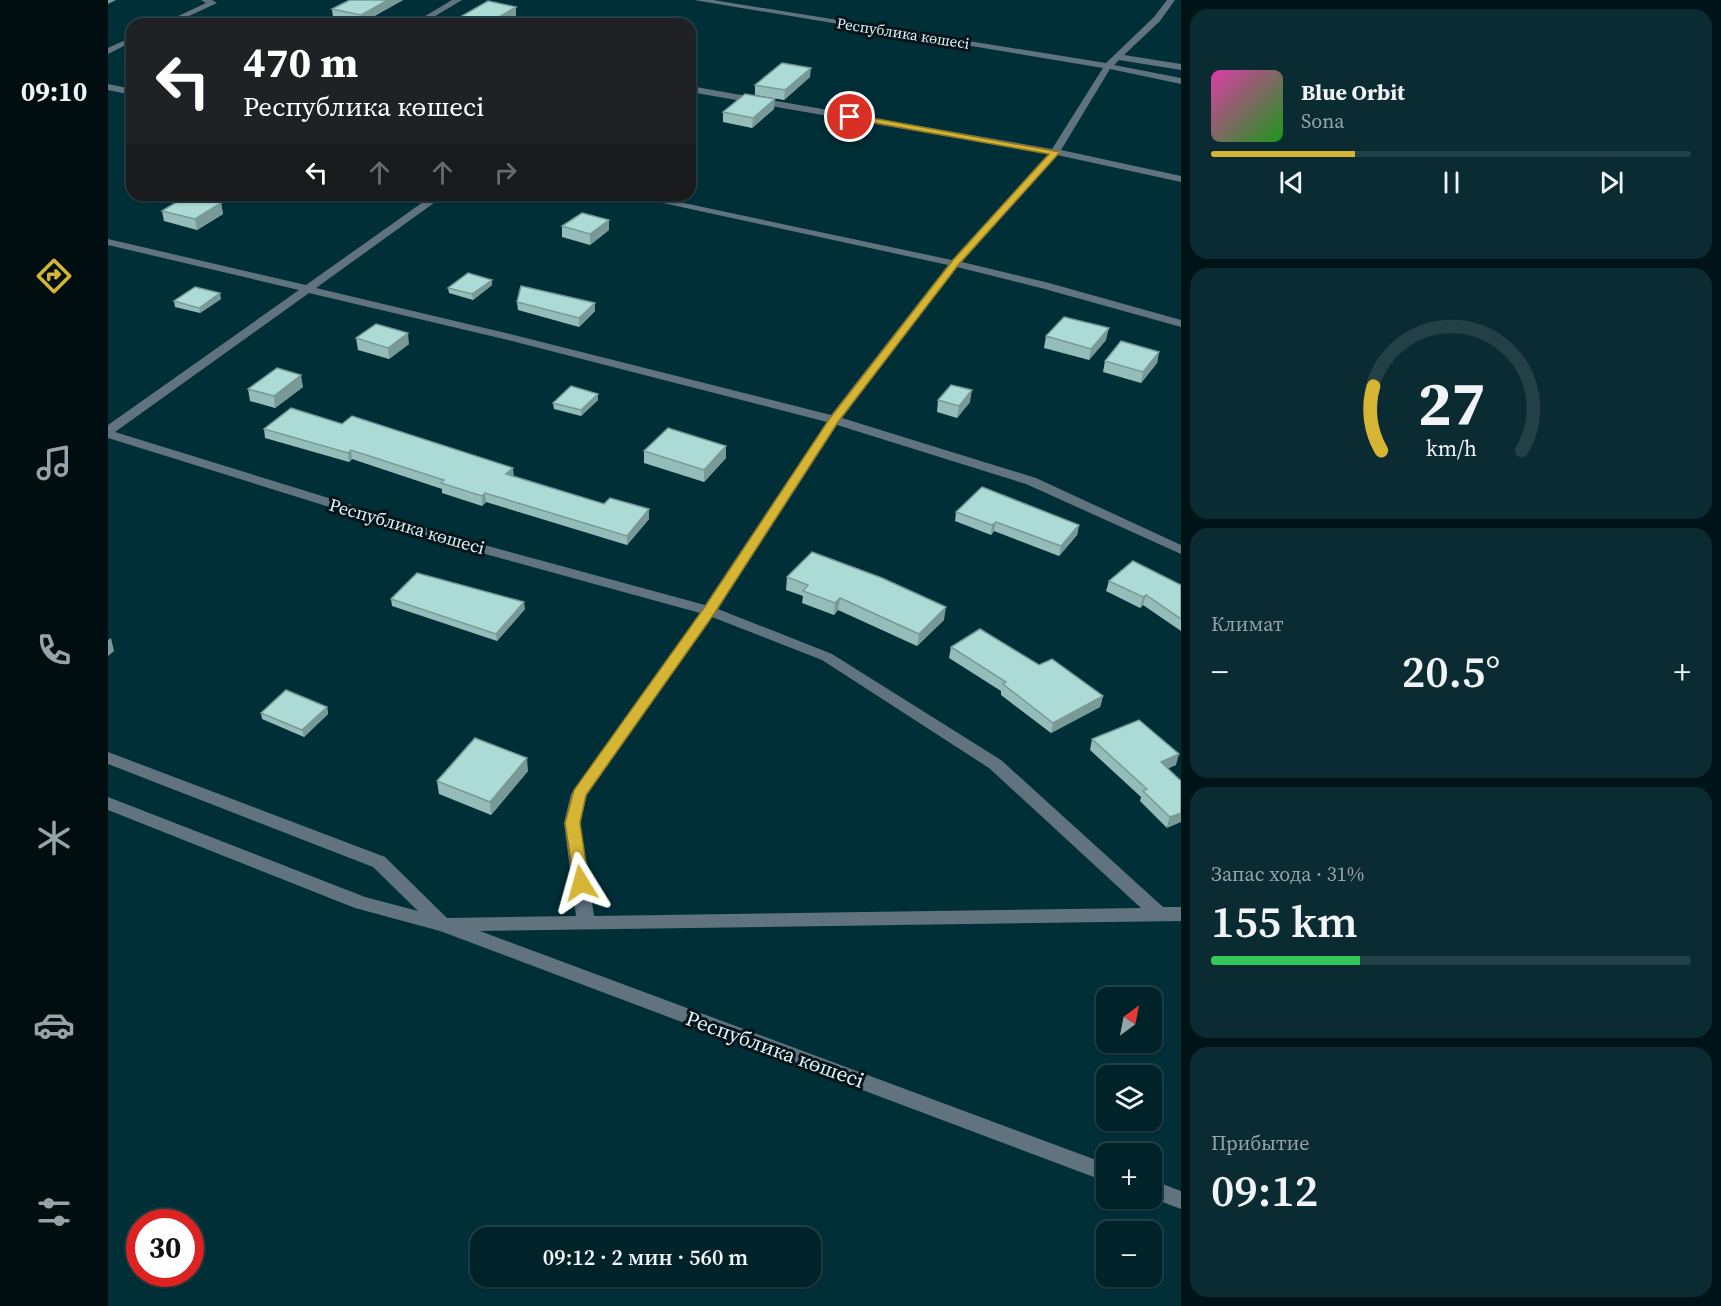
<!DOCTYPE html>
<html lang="ru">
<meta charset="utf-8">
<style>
body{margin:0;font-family:"Source Serif 4",serif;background:#0a2b31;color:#f1f3f6;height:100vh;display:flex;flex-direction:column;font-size:22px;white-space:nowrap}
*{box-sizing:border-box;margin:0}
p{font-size:20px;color:#95a4a8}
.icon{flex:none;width:33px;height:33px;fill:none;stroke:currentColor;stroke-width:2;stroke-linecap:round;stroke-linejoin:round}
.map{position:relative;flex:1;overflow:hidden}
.sheet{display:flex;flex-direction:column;gap:9px;padding:9px;background:#001317;width:540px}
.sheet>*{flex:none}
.guide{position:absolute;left:18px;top:18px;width:570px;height:183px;border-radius:18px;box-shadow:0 2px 4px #0004,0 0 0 2px #224046;background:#202124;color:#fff;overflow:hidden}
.needle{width:39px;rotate:32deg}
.fabs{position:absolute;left:988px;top:987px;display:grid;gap:12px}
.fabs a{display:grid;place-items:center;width:66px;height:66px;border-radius:12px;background:#002329;box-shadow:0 2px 4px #0004,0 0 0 2px #224046;font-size:30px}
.speed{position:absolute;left:18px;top:1209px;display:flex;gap:12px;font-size:30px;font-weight:700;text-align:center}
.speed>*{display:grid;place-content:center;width:78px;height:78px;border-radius:50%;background:#002329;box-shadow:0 2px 4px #0004,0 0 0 2px #224046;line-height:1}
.speed .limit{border:9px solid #d22;background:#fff;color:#111}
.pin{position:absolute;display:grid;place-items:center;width:51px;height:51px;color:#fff;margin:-26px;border:3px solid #fff;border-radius:50%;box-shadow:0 2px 6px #0007}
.me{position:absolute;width:66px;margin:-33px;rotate:352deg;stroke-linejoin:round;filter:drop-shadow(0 0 4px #0008)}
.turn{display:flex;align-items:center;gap:21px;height:126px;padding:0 18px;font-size:27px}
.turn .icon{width:78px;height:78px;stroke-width:2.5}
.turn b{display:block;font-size:42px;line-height:51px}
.lanes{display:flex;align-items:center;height:57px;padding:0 18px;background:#0003;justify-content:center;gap:30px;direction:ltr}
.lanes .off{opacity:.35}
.big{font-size:45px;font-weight:600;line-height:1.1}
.sheet .card{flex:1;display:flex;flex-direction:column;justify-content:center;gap:9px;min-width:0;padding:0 21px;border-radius:18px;background:#0a2b31}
.sheet .dial{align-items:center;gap:0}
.dial svg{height:156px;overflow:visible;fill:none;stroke:#224046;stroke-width:7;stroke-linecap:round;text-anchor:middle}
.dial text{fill:#f1f3f6;stroke:none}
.song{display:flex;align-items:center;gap:18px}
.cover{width:72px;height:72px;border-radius:9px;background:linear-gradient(135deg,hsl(320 70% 55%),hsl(120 70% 35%))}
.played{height:6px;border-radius:3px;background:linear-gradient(90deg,#d6b534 30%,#224046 30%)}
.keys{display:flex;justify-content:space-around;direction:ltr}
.heat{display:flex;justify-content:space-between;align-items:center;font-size:33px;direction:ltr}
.charge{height:9px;border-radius:4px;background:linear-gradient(90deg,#34c759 31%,#224046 0)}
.trip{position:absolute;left:362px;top:1227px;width:351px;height:60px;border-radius:18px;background:#002329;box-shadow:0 2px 4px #0004,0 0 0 2px #224046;font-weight:600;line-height:60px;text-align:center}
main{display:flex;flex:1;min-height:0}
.menu{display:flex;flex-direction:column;width:108px;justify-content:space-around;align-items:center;background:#000e10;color:#95a4a8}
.menu .icon{width:42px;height:42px}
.menu .selected{color:#d6b534}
.menu b{font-size:27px;color:#f1f3f6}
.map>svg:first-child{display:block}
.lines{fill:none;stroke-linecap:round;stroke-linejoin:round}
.minor{fill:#60737e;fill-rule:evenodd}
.wall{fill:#94bcb8}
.shaded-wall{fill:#789996}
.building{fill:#acdbd6;stroke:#789996;stroke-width:1.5}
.route{fill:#d6b534;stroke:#8b7622;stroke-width:1.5}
.labels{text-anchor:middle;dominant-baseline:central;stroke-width:6;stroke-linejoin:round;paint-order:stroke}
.far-street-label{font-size:15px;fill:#dff5fa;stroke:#041418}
.street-label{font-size:18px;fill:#dff5fa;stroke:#041418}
.near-street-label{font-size:21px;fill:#dff5fa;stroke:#041418}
</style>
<main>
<nav class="menu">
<b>09:10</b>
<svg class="icon selected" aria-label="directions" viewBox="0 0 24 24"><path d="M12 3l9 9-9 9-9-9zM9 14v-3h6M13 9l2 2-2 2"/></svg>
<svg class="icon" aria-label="music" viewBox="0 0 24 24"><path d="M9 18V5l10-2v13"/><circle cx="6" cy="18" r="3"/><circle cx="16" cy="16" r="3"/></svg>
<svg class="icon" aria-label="phone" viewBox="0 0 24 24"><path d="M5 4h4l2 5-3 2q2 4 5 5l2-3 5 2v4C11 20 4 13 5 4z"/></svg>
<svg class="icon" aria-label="climate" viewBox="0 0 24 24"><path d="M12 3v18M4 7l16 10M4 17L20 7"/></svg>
<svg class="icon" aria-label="car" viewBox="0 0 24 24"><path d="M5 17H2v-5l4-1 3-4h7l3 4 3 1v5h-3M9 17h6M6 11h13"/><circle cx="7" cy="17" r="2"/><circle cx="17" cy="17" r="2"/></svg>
<svg class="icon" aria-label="filters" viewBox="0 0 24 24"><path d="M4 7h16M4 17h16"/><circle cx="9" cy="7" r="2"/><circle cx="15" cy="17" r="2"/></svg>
</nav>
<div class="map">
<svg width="1073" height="1306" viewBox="0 0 1073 1306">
<rect width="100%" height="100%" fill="#002f37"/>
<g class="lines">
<path class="minor" d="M93,0H104L109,3L64,24H53L98,3Z
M344,0H354L314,24H304Z
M586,0H605L998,63L1046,17L1059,0H1067L1052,21L1016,55L1073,64V70L1011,60L1006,65L1073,78V84L1002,69L953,150L1073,176V182L949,155L854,262L941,283L1073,320V327L933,288L849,267L734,418L928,478L1073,545V554L918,484L729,425L610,609L724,654L893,760L1055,907H1073V921L372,931L999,1164V1182L332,931L247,908L0,810V797L257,897L310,911L265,867L0,764V752L277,857L339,918L468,916L456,823L463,794L592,613L337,543L0,438V425L191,290L0,245V239L198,285L325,195H337L208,288L402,334L723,415L840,265L518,195H538L844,260L940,154L582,92V86L944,149L995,68ZM201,293L400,340L719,422L597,605L347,537L7,432ZM604,617L714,660L881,768L1033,908L486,916L472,823L479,795Z
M24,37V42L0,54V48Z
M0,84L24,89V95L0,90Z
M1044,1180L1073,1191V1209L1044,1198Z"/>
</g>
<path class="wall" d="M295,0L254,23L225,17L224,9Z
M702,77L676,100L647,95V85Z
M666,109L644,128L615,122V112Z
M113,203L115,214L89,230L56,221L54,211Z
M501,220V230L482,245L454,237V226Z
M384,280V285L365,300L341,293L340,288Z
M113,299L92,313L67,307L66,301Z
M409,302L487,311L471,327L410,310Z
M938,336L998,340L981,360L936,348Z
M248,338L301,344L281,359L250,350Z
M1051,352L1049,363L1033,383L995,372L997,361Z
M195,387L167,408L142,401L140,389Z
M490,394V400L473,416L446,409L445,403Z
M830,400L862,402L849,418L829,412Z
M234,424L496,504L541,509V519L519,545L378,502L374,506L334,493V489L244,459L241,462L157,438L156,429Z
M536,451L618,458L596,482L536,463Z
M848,512L971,525L969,535L951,556L886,531L883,535L847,521Z
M679,577L836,620L809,646L730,610L726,615L694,603L695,596L678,590Z
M1001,581L1073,585V631L1035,605L1032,608L998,591Z
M283,599L417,609L389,641L284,606Z
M843,647L931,665L995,696L992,707L943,733L893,695V691L841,658Z
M219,707L220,714L196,737L154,719L153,713Z
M984,739L1068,765L1059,768L1073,781L1059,828L1032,801L1033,797L982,750Z
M420,771L383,815L331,794L329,781Z"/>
<path class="shaded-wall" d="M0,0H8L0,4Z
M280,0H295L254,23L253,15Z
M408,7V16L394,24H379Z
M703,68L702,77L676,100L677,90Z
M667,99L666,109L644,128L645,118Z
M113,203L115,214L89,230L87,219Z
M501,220V230L482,245V234Z
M384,280V285L365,300L364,294Z
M112,293L113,299L92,313L91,308Z
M487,303V311L471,327V318Z
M1001,328L998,340L981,360L983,349Z
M300,333L301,344L281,359L280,348Z
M1051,352L1049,363L1033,383L1035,372Z
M193,375L195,387L167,408L166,396Z
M864,390L862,402L849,418L851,406Z
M490,394V400L473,416V410Z
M618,446V458L596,482V470Z
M243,450L244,459L241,462L240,453Z
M405,468L406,477L398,474Z
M377,493L378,502L374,506V496Z
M541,509V519L519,545V536Z
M888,522L886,531L883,535L884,525Z
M971,525L969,535L951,556L953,546Z
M1038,595L1035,605L1032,608L1035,597Z
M732,598L730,610L726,615L727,603Z
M416,602L417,609L389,641L388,634Z
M838,607L836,620L809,646L811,634Z
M3,638L6,651L0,656V640Z
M995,696L992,707L943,733L945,723Z
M219,707L220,714L196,737L194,730Z
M1071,754L1068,765L1050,773L1053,762Z
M419,758L420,771L383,815L382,802Z
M1073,813V822L1059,828L1062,817Z"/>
<path class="building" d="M242,0H280L253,15L224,9Z
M380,1L408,7L379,24H340Z
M674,63L703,68L677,90L647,85Z
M637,94L667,99L645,118L615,112Z
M80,195L113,203L87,219L54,211Z
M474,213L501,220L482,234L454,226Z
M360,273L384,280L364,294L340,288Z
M413,286L487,303L471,318L409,302Z
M87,287L112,293L91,308L66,301Z
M956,317L1001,328L983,349L938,336Z
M268,324L300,333L280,348L248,338Z
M1013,341L1051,352L1035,372L997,361Z
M169,368L193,375L166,396L140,389Z
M843,385L864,390L851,406L830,400Z
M463,386L490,394L473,410L445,403Z
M183,408L234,424L244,416L405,468L398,474L496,504L502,498L541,509L519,536L377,493L374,496L333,483L336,480L243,450L240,453L156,429Z
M560,428L618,446L596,470L536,451Z
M874,487L971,525L953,546L888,522L884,525L848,512Z
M704,552L774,578L838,607L811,634L732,598L727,603L695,591L700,585L679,577Z
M1025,561L1073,585V619L1038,595L1035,597L1001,581Z
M309,573L416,602L388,634L283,599Z
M872,629L931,665L944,659L995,696L945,723L895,684L898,682L843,647Z
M178,690L219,707L194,730L153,713Z
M1031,720L1071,754L1053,762L1073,781V813L1062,817L1035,791L1039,789L984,739Z
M367,738L419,758L382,802L329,781Z"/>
<path class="route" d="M742,114L952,152L851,264L730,422L606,614L478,795L472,823L481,883L478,887H467L457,823L466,790L596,608L722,418L845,260L941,154L739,118Z"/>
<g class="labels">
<g class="far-street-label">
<text transform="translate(795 33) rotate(9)">Республика көшесі</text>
</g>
<g class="street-label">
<text transform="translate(299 526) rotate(16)">Республика көшесі</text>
</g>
<g class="near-street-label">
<text transform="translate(667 1049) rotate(20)">Республика көшесі</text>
</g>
</g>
</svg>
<div class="fabs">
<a><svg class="needle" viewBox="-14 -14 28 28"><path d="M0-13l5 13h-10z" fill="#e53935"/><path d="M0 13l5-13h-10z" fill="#95a4a8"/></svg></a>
<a><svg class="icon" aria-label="layers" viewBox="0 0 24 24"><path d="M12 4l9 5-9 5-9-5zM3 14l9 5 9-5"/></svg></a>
<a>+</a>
<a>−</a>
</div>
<div class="speed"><div class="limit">30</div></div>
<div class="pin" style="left:742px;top:117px;background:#d93025"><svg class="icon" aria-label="arrive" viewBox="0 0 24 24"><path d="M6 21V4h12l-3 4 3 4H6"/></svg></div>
<svg class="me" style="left:473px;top:883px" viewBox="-20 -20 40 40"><path d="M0-17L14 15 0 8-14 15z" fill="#d6b534" stroke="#fff" stroke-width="4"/></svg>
<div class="trip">09:12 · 2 мин · 560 m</div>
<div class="guide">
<div class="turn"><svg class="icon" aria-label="left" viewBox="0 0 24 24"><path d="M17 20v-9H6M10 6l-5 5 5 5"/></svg><div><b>470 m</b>Республика көшесі</div></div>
<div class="lanes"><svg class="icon" aria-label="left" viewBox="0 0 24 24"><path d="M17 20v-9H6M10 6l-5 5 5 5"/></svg><svg class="icon off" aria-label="ahead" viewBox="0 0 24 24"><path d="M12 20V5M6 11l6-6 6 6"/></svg><svg class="icon off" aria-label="ahead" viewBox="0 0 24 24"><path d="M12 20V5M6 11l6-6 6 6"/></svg><svg class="icon off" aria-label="right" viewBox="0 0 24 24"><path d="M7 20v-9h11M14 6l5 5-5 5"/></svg></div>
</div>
</div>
<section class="sheet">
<div class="card">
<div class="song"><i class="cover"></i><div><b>Blue Orbit</b><p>Sona</p></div></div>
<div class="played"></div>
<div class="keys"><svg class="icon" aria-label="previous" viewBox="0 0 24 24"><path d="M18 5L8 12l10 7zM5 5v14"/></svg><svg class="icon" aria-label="pause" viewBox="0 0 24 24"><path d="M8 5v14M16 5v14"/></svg><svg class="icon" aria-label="next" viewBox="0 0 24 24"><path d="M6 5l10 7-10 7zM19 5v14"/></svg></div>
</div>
<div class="card dial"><svg viewBox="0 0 100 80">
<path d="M14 69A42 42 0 1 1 86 69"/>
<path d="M14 69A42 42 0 0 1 10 36" stroke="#d6b534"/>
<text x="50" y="56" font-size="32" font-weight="700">27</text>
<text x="50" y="72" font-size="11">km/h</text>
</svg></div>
<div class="card"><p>Климат</p>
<div class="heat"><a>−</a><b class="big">20.5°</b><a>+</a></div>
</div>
<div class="card"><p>Запас хода · 31%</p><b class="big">155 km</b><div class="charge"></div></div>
<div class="card"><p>Прибытие</p><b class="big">09:12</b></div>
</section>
</main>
